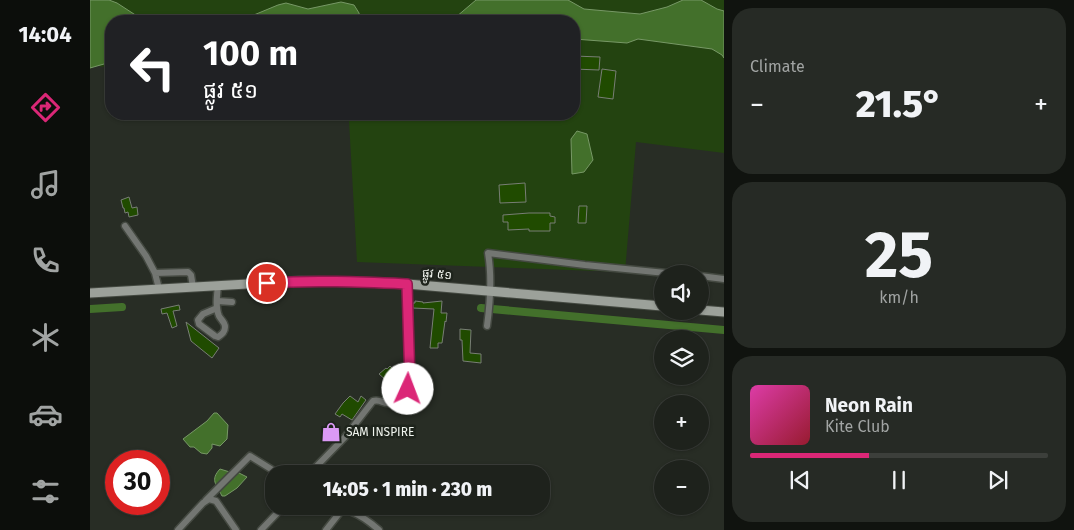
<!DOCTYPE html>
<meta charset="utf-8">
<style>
body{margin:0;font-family:"Fira Sans","Noto Sans Khmer",sans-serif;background:#262a25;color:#f1f3f6;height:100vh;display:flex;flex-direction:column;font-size:19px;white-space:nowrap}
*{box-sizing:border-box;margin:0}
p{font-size:16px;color:#a1a4a3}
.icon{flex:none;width:28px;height:28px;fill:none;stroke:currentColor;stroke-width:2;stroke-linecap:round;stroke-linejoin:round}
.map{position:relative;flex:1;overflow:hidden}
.drawer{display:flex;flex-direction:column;gap:8px;padding:8px;background:#10130f;width:350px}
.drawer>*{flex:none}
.hud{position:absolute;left:15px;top:15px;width:475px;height:105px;border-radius:20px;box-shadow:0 1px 4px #0004,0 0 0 1px #3c3f3b;background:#202124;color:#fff;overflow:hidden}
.buttons{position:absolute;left:564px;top:265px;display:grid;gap:10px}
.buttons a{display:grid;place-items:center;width:55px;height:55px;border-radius:50%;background:#1e221c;box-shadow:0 1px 4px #0004,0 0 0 1px #3c3f3b;font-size:25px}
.speed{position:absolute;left:15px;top:450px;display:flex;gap:10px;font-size:25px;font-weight:700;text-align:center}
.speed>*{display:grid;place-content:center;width:65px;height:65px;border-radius:50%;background:#1e221c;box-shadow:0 1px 4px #0004,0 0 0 1px #3c3f3b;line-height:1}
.speed .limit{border:8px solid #d22;background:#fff;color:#111}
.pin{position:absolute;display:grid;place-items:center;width:42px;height:42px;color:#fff;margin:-21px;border:2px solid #fff;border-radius:50%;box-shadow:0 1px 5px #0007}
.me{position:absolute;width:55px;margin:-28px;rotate:2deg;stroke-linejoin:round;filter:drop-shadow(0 0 4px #0008)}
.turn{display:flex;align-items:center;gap:18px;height:105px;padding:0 15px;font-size:22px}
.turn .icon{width:65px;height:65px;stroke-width:2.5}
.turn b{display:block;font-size:35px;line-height:42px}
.big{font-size:38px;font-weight:800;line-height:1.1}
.drawer .tile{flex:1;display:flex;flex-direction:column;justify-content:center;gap:8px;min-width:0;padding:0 18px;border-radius:20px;background:#262a25}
.drawer .dial{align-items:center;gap:0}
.dial b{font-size:65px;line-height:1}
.song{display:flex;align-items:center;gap:15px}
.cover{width:60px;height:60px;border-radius:8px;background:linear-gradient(135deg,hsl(320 70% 55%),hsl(350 70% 35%))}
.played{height:5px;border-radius:2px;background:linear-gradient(90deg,#db2777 40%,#3c3f3b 40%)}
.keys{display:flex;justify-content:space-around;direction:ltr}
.heat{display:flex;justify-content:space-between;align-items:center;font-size:28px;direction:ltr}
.trip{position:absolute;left:175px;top:465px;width:285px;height:50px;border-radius:20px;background:#1e221c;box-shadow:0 1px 4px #0004,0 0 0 1px #3c3f3b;font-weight:800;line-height:50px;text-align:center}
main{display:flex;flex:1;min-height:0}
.tabs{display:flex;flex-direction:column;width:90px;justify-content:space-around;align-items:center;background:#0c0e0b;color:#a1a4a3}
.tabs .icon{width:35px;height:35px}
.tabs .selected{color:#db2777}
.tabs b{font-size:22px;color:#f1f3f6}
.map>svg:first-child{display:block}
.green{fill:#234310}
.water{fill:#43702b;stroke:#779866}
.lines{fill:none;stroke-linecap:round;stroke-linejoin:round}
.canal{stroke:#43702b;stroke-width:8}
.building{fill:#204b00;stroke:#787e75}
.street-casing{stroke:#444941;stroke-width:9}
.secondary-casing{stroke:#444941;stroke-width:11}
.street{stroke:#737672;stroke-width:6}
.secondary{stroke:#9ca19a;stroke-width:9}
.route-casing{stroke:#8e194d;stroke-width:12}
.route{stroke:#db2777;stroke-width:9}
.labels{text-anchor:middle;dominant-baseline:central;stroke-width:5;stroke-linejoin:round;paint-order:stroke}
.street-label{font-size:12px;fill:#f0f4ee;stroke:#1e241c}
.poi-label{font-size:12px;fill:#f0f4ee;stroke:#1e241c;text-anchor:start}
</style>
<main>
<nav class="tabs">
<b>14:04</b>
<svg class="icon selected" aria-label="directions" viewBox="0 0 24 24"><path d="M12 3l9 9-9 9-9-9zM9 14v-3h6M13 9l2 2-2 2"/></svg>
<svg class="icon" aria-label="music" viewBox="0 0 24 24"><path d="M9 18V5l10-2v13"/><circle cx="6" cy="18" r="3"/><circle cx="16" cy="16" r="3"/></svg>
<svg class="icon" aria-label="phone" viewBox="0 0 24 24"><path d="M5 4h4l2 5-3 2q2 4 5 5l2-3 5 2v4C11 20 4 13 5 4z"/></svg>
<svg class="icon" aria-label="climate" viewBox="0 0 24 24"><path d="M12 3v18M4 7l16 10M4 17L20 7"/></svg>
<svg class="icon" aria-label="car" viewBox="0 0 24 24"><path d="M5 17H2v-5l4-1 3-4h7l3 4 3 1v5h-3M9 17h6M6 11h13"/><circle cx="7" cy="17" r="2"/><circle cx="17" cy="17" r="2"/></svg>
<svg class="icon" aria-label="filters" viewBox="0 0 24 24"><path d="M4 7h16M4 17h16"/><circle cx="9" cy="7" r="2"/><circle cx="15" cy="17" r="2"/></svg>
</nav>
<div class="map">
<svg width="634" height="530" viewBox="0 0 634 530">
<rect width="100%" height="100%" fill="#282d25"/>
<path class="green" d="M0,0H634V153L546,142L535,272L267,262L259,121L255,114H484V21H213L210,17L201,21H21V61L13,67L6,65L0,69Z"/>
<path class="water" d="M0,0H19L27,3L47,16L57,20L76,19L95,21H21V60L14,64L0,68Z
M386,0H478L494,9L550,14L577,7L593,0H611L627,9L634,11V58L632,55L622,49L548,39L537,43L484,39V21H358L366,17Z
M251,2L264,5L269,13L270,21H217L215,18L208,16L196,20L195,21H135L159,17L188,5L196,3L218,9Z
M487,131L497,134L503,160L494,172L482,174L481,139Z
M124,413H127L138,425L137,439L130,446L122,444V448L117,454L111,453L104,447H100L93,439L117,421Z
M130,469L143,473H149L157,477L147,488L135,496H132C126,484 120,480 130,469Z"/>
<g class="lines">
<path class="canal" d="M391,308L634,330
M0,309L32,307"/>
</g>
<path class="building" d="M484,56L510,57L509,70L484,69Z
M512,69L526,71L523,99L508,97Z
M435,183L436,202L410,203L409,185Z
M39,197L42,208L47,207L48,215L39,217L38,212L35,213L34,208H33L31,200Z
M489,206H497L496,223H488Z
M439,213H460V216L465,217V223H460V231H439V229L418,230V222H413V215Z
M325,301L333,302V303L352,301L351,313H357L356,322L355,321L352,343H348V348H340L344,309L323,308V303H325Z
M89,305L90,310L83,311L87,326L82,328L77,313L72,314L71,309Z
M96,322L129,348L122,358L101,341Z
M370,329L381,330L380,353L391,354V363L373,361L372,340H370Z
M300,366L306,372L297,381L289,374L296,368L297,369Z
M260,396L268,402L271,396L276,400L262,420L252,414L250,417L245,414L253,403Z"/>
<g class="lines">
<defs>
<path id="street" d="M35,226L56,256L65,273L69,289
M65,273L98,272L101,275L103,287
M610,276L634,279
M127,301L142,302
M127,308L113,314L108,320L109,324L125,336L128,337C132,334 135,332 135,327C135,322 131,320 129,316C125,307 127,295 128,286
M397,326C400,304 402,276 398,253L495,265L586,274
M219,474L255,437L283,401C291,399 293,404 299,403C309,402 318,392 320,383L317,284
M116,500L160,456L189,474
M243,506C251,512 254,509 262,512C272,516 281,523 289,530
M88,530L113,503L119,499L126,501L146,530
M171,530L194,506
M236,530L251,511"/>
<path id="secondary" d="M0,293L209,281L274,282L317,284L572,306
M610,310L634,312"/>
</defs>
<use href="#street" class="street-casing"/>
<use href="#secondary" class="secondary-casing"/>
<use href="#street" class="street"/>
<use href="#secondary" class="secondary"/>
</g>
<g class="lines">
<defs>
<path id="route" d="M177,283C224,280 270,282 317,284L320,383L318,389"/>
</defs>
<use href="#route" class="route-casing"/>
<use href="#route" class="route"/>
</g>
<defs>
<symbol id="shop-bare" viewBox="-9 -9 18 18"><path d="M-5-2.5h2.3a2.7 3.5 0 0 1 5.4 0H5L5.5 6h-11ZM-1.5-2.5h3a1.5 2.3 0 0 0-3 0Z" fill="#db99f5" stroke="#1e241c" stroke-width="2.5" paint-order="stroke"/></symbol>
</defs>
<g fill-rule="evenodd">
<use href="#shop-bare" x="227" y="418" width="28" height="28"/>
</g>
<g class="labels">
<g class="street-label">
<text transform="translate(347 274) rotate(5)">ផ្លូវ ៥១</text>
</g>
<g class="poi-label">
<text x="256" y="432">SAM INSPIRE</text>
</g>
</g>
</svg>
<div class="buttons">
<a><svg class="icon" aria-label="sound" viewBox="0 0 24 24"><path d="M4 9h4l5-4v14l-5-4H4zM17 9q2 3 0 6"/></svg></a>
<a><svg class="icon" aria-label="layers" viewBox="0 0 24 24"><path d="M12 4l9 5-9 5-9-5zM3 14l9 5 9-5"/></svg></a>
<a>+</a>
<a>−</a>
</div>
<div class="speed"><div class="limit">30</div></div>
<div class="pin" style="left:177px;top:283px;background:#d93025"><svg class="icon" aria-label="arrive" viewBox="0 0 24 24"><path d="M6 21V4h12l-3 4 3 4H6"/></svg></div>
<svg class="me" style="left:318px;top:389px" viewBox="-20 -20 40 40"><circle r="19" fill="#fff"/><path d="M0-13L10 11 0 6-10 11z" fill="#db2777"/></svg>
<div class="trip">14:05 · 1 min · 230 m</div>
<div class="hud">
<div class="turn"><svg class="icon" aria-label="left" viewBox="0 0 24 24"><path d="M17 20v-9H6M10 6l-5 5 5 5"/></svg><div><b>100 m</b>ផ្លូវ ៥១</div></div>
</div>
</div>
<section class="drawer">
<div class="tile"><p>Climate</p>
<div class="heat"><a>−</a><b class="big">21.5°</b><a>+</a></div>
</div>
<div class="tile dial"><b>25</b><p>km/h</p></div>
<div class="tile">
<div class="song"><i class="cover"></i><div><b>Neon Rain</b><p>Kite Club</p></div></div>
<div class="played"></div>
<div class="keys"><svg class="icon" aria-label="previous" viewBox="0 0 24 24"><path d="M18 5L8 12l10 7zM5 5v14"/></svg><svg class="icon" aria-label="pause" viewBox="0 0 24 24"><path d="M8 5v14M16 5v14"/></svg><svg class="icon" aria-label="next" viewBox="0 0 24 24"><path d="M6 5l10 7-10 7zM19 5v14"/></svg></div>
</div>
</section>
</main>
